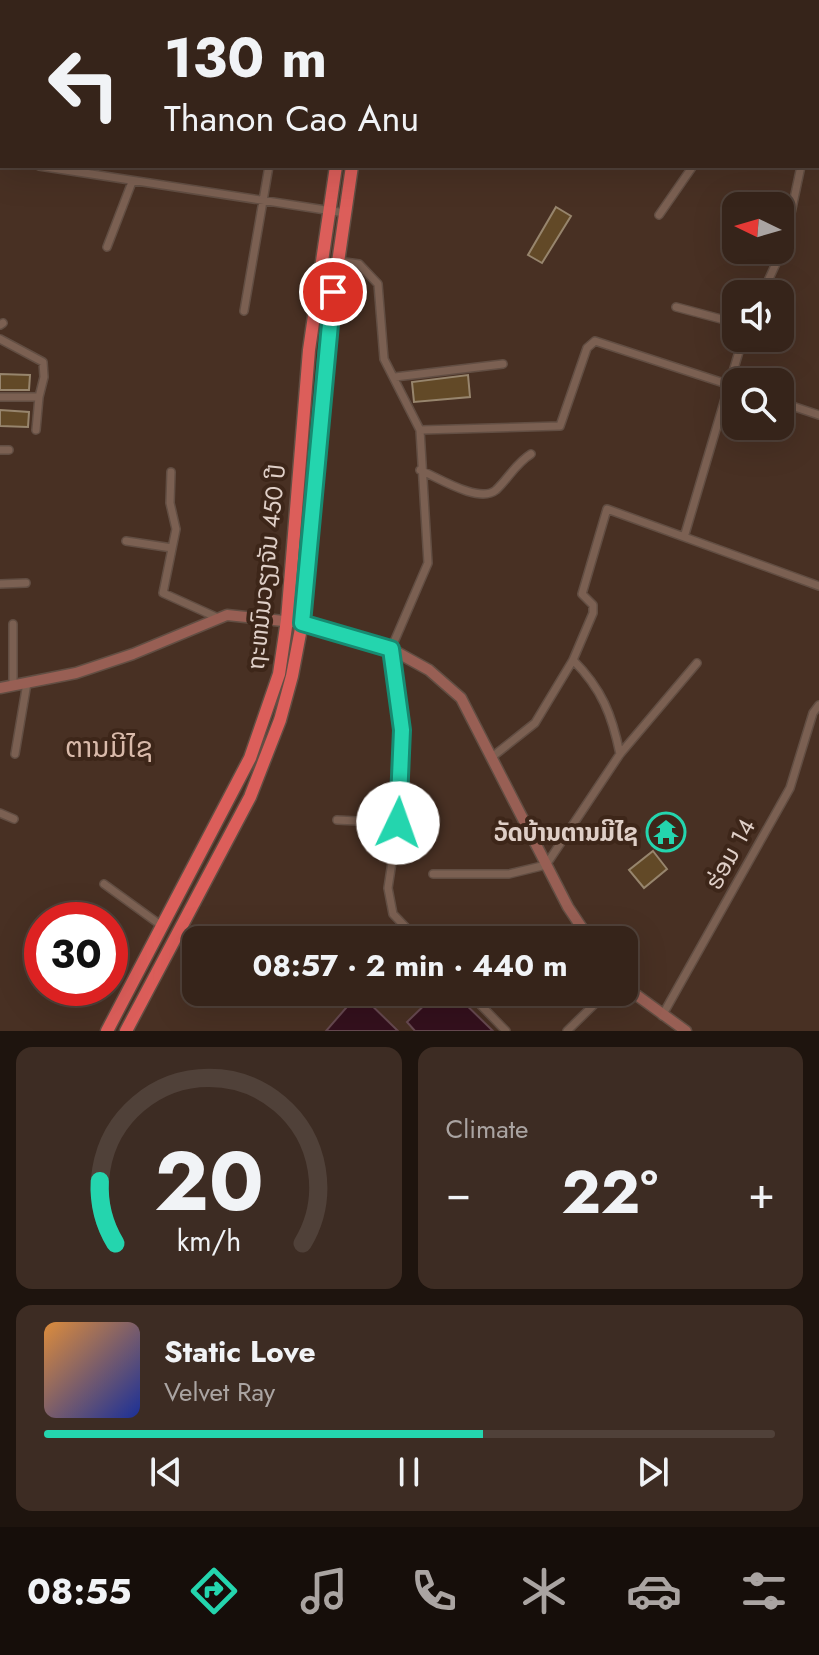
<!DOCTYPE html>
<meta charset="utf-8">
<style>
body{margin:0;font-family:Jost,"Noto Sans Lao",sans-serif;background:#3d2c23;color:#f1f3f6;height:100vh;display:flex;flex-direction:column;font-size:30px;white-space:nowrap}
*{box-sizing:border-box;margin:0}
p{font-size:26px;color:#aaa4a2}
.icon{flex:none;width:44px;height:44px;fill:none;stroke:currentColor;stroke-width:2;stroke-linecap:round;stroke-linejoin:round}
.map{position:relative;height:1031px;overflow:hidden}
.side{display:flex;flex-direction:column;gap:16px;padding:16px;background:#1e140e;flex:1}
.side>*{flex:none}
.hud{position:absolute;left:0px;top:0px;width:820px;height:168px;box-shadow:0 8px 32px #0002,0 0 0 2px #504139;background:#36241a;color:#f1f3f6;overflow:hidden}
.needle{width:52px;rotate:275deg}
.tools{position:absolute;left:722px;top:192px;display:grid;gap:16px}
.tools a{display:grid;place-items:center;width:72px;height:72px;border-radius:16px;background:#36241a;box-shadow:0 8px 32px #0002,0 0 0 2px #504139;font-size:40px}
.speed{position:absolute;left:24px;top:902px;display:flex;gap:16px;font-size:40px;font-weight:700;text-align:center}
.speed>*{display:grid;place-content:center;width:104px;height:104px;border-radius:50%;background:#36241a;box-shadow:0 8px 32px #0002,0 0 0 2px #504139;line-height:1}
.speed .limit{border:12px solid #d22;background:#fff;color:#111}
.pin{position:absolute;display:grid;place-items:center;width:68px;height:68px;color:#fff;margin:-34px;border:4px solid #fff;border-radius:50%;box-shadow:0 2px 8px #0007}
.me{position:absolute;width:88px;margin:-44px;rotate:3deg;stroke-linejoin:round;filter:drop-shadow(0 0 6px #0008)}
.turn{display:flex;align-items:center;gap:28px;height:168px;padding:0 32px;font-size:36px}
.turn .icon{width:104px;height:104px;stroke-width:2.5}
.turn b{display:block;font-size:56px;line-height:68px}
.big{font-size:60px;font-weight:700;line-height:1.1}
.side .widget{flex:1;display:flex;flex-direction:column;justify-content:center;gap:12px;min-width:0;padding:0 28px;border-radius:16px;background:#3d2c23}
.side .dial{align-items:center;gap:0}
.dial svg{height:208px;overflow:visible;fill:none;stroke:#504139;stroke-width:7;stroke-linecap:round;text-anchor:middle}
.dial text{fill:#f1f3f6;stroke:none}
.song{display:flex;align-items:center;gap:24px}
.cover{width:96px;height:96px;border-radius:12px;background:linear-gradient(135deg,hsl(30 70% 55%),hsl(230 70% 35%))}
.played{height:8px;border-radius:4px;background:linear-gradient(90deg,#24d5ae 60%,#504139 60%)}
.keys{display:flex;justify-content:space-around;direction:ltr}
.heat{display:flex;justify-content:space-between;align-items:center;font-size:44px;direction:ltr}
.side .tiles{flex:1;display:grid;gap:16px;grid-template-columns:1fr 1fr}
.widget:last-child{grid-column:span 2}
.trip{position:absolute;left:182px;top:926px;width:456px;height:80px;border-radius:16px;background:#36241a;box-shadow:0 8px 32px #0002,0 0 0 2px #504139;font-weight:700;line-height:80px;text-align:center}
.dock{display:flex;height:128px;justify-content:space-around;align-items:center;background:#160e0a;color:#aaa4a2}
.dock .icon{width:56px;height:56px}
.dock .on{color:#24d5ae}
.dock b{font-size:36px;color:#f1f3f6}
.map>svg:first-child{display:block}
.water{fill:#34101d;stroke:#674950;stroke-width:2}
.building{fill:#624927;stroke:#97856d;stroke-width:2}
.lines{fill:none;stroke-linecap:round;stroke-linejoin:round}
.street-casing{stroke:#624e43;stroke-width:10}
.secondary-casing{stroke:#624e43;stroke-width:13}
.highway-casing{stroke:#624e43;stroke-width:15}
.street{stroke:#7b6052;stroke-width:7}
.secondary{stroke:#985f54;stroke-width:10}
.highway{stroke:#dc5e5a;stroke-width:12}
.route-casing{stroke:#178a71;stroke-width:20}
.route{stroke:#24d5ae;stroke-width:14}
.labels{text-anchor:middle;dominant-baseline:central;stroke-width:8;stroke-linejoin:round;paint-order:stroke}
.street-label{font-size:24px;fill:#dfcfc7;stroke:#3d2619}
.poi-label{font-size:24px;font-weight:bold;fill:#dfcfc7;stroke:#3d2619;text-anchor:end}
.quarter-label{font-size:28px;fill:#d9baaa;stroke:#3d2619}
</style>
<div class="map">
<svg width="819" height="1031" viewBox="0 0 819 1031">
<rect width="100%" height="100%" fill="#483023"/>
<path class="water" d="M438,992H453L493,1031H415L407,1022Z
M359,993L398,1031H326Z"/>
<path class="building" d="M556,207L571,216L542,263L528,255Z
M0,374L30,375L29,390H0Z
M468,375L470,397L414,402L412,382Z
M0,410L29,412L28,427L0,426Z
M653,851L667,869L644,888L629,870Z"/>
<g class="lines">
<defs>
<path id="street" d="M497,0L500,2
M538,0L541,2
M18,2V0
M736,2L737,0
M0,121L2,108
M818,127L819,126
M0,159H2
M39,166L345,213
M659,215L693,166
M107,247L132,182
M337,261L359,264L378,284L384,359L420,430L428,563L391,649L402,730L398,823L388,888L393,914L418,940
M762,294L784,246L801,166
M676,307L736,323
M244,311L269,166
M0,325L3,323
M0,339L43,362L44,377L39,397
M395,377L503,364
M0,397H39L36,430
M780,402L819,415
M420,430L560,426L587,348L595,341L736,387
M0,450H9
M420,470C437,477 479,504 496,490C509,478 515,464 531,454
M171,472L170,503L176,529L163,593L216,617
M685,534L743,338
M126,541L172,548
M0,584L26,583
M13,624V685
M573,660C602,689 612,715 620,754
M15,754L27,683
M492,757L535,723L573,660L593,613V605L582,594L607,509L819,586
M0,813L14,819
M337,820L398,823
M433,874H509L546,865L620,754L697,663
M104,884L162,926
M468,992L506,1031
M662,1016L790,788L813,713L819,705
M567,1031L607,992"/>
<path id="secondary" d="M806,0L812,2
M0,688L76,673L133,654L227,615L302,623L391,649L429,670L461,698L568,907L590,940
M624,986L686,1031"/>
<path id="highway" d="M370,2V0
M386,2V0
M107,1031L250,758L279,674L287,620L309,350L336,166
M126,1031L250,797L280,720L292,676L302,623L325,352L352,166"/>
</defs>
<use href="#street" class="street-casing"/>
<use href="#secondary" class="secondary-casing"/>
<use href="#highway" class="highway-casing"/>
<use href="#street" class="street"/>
<use href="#secondary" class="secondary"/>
<use href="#highway" class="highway"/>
</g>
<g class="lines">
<defs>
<path id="route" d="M333,292L302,623L391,649L402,730L398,823"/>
</defs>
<use href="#route" class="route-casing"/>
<use href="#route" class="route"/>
</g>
<defs>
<symbol id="temple-ring" viewBox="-11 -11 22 22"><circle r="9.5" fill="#3d2619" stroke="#24d5ae" stroke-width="1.5"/><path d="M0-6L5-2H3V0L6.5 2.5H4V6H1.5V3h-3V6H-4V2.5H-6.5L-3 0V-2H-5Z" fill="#24d5ae"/></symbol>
</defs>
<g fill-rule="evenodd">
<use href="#temple-ring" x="644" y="810" width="44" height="44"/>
</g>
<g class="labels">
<g class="street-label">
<text transform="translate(266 567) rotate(-84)">ຖະຫນົນວຽງຈັນ 450 ປີ</text>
<text transform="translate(730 854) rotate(-61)">ຮ່ອມ 14</text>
</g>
<g class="poi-label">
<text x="638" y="832">ວັດບ້ານຕານມີໄຊ</text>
</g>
<g class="quarter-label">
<text x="109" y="747">ຕານມີໄຊ</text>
</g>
</g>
</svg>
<div class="tools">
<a><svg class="needle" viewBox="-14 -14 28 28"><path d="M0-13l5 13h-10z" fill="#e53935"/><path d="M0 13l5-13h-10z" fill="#aaa4a2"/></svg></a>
<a><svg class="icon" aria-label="sound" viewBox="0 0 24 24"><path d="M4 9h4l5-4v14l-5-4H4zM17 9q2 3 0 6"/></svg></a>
<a><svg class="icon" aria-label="search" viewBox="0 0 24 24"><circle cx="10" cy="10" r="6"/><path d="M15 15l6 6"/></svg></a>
</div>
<div class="speed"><div class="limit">30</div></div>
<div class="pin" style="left:333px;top:292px;background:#d93025"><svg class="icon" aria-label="arrive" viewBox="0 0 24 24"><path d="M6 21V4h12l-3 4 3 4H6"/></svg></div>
<svg class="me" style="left:398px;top:823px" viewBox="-20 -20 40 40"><circle r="19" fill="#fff"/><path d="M0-13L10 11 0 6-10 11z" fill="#24d5ae"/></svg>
<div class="trip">08:57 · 2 min · 440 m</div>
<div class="hud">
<div class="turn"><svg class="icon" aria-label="left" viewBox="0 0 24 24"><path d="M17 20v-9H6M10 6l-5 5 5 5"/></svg><div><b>130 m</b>Thanon Cao Anu</div></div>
</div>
</div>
<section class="side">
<div class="tiles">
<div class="widget dial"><svg viewBox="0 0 100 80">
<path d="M14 69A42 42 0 1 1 86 69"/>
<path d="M14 69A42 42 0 0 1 8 45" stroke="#24d5ae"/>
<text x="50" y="56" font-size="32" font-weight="700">20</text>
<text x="50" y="72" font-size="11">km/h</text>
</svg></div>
<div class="widget"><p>Climate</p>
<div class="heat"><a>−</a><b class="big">22°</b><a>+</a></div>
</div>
<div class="widget">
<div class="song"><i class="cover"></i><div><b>Static Love</b><p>Velvet Ray</p></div></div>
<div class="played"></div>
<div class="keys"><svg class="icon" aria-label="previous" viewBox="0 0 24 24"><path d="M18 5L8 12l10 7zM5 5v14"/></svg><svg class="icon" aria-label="pause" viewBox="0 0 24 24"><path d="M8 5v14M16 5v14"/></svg><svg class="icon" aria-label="next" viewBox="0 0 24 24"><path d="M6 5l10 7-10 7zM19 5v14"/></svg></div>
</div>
</div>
</section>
<nav class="dock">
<b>08:55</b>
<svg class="icon on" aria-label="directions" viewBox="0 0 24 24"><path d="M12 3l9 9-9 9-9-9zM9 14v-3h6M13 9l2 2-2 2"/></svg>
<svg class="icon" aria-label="music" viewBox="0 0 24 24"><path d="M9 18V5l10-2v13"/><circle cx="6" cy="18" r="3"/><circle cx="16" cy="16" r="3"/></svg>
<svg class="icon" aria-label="phone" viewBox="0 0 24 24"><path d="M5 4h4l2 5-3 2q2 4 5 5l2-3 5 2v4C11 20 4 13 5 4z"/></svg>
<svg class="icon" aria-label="climate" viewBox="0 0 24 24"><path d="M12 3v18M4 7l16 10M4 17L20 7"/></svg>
<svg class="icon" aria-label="car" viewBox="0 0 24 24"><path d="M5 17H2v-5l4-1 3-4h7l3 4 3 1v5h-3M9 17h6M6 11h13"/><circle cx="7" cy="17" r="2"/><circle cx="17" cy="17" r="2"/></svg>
<svg class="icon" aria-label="filters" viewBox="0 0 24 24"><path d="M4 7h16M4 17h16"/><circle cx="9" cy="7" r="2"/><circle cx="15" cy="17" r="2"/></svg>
</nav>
